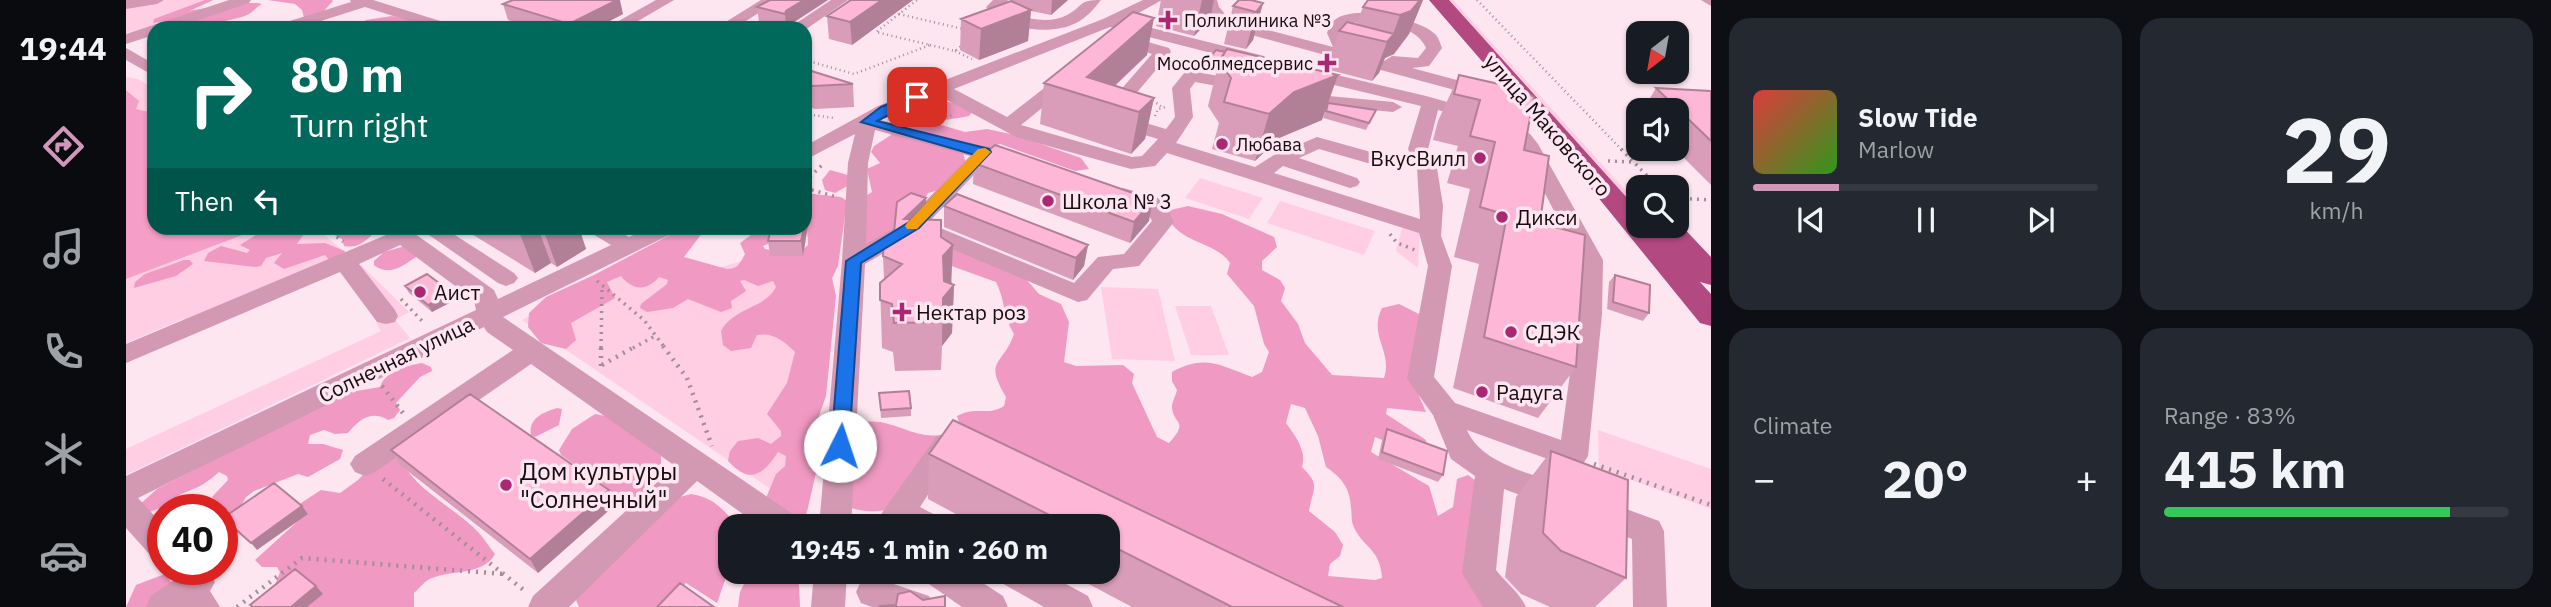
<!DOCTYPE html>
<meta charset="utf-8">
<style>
body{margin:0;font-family:"IBM Plex Sans",sans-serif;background:#242831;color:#f1f3f6;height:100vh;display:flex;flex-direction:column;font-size:26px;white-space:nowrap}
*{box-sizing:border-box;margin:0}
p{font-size:23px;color:#9ea1a6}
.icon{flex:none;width:38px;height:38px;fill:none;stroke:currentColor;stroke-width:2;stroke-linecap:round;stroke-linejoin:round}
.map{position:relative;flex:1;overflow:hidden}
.drawer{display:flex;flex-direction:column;gap:18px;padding:18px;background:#0d0f14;width:840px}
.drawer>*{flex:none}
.guide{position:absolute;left:21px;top:21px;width:665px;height:214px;border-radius:21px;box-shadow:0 2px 5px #0004;background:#00695c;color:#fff;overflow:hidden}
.needle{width:46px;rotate:211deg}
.tools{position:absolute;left:1500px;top:21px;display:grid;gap:14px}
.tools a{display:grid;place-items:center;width:63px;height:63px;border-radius:14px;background:#171b24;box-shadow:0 2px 5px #0004;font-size:35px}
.speed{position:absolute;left:21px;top:494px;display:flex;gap:14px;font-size:35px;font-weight:700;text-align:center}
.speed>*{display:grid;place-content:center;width:91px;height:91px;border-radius:50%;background:#171b24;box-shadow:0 2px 5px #0004;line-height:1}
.speed .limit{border:10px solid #d22;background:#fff;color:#111}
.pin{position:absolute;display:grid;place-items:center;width:60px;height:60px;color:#fff;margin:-30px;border-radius:14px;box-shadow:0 4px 10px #0006}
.me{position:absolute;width:77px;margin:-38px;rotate:4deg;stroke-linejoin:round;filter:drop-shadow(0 0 5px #0008)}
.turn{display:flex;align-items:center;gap:24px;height:147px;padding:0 28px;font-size:32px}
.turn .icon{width:91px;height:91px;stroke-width:2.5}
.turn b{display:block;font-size:49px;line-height:60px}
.then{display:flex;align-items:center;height:66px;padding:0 28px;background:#0003;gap:14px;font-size:26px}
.big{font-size:52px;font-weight:700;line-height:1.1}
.drawer .widget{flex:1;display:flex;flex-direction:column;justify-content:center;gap:10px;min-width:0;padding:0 24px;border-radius:21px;background:#242831}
.drawer .dial{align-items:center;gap:0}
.dial b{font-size:91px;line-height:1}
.song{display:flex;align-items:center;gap:21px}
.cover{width:84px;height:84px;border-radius:10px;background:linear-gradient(135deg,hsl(0 70% 55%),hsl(110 70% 35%))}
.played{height:7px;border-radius:4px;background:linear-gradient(90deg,#d197bb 25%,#363941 25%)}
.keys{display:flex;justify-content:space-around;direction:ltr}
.heat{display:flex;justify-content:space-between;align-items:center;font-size:38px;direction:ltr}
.charge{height:10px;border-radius:5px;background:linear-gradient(90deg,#34c759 83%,#363941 0)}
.drawer .tiles{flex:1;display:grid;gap:18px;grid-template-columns:repeat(2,1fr)}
.trip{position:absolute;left:592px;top:514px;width:402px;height:70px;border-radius:21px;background:#171b24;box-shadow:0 2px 5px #0004;font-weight:700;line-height:70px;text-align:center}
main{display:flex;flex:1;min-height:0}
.tabs{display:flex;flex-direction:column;width:126px;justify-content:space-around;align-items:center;background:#090b0e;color:#9ea1a6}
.tabs .icon{width:49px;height:49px}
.tabs .selected{color:#d197bb}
.tabs b{font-size:32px;color:#f1f3f6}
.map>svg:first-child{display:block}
.green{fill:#ffcee3}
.forest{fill:#f099c2;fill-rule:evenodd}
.water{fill:#f59ec7}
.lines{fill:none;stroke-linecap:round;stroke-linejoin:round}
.path-far2{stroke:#a18e97;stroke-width:2.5;stroke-dasharray:1 3.5;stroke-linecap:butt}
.path-far1{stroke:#a18e97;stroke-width:3.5;stroke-dasharray:2 5;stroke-linecap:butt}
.path{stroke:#a18e97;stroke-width:4.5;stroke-dasharray:2 6;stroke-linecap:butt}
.minor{fill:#d398b2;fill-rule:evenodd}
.major{fill:#b24a81;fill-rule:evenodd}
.wall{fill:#da9db9}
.shaded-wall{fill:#b28096}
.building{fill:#feb7d7;stroke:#b28096;stroke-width:2}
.route{fill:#1a73e8;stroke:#114b97;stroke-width:2}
.slow{fill:#f59e0b}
.poi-dot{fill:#aa2772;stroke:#fde6f0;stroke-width:2.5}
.labels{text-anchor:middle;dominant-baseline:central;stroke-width:7;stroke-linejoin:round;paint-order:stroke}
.far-poi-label{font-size:18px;fill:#170b11;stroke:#fde6f0;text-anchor:start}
.street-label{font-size:21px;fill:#170b11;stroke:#fde6f0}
.poi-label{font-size:21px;fill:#170b11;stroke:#fde6f0;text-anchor:start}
.near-poi-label{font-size:24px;fill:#170b11;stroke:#fde6f0;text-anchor:start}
</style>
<main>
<nav class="tabs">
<b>19:44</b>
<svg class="icon selected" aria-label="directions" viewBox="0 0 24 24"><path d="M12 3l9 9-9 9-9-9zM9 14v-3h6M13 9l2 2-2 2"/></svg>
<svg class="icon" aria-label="music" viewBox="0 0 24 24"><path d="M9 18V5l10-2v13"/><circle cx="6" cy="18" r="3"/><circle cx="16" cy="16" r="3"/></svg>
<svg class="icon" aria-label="phone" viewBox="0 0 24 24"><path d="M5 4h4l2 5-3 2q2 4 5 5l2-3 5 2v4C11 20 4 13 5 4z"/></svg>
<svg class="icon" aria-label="climate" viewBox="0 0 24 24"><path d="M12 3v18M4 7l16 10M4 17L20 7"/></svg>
<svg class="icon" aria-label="car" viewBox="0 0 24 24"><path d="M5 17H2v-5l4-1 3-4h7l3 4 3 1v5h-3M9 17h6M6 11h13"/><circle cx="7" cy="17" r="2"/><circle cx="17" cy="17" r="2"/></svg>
</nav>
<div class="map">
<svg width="1585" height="607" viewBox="0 0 1585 607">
<rect width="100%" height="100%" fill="#fde6f0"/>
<path class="green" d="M41,0H88L43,21L0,33V6Z
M1320,0H1327L1512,204V214Z
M0,77L12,79L28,89V113L10,109V98L0,90Z
M1074,178L1137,198L1123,219L1059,198Z
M1154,201L1249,231L1238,255L1141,223Z
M1294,226L1292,268L1270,251L1276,228Z
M127,228H190L220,253L61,324L57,319L0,343V279L114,236Z
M697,259L674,509L396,320L507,261L580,271L617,261Z
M235,265L283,312L269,320L284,338L0,475V449L255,331L250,323L270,313L232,266Z
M975,287L1032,289L1049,361L986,359Z
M1049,306H1085L1103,355H1065Z
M1472,430L1585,469V509L1473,468Z"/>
<path class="forest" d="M79,0H87L63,11C77,8 128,0 136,4C130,7 128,11 123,14C117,19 61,28 51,28L46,20L27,23L28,19Z
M142,0H206L207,1L196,13L178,18L176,10L169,4Z
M266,16L293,22L294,24L281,28H230L240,20Z
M810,101L832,103L846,112L843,116C825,119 804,125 788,114L787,110Z
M781,122L809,123L839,132L861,129L889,135L955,158L963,169L949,171L874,144L837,153L840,164L813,190L802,193L794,209L739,250L738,197L746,192L741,169L754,163L745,152L748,146L765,135L764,130L769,124Z
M704,170L722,175L721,180L725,184L709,193L699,190L696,180Z
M679,193L715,197L721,201L712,266L706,278L710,296L700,396L687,433L691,447L692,464L681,512L679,517C664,523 651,507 640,498L650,474L659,466L660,456L652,452C637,475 624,485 602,461L604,451L612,441L632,438L645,444L655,436V431L641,414L661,383L669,352C658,341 647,332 631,335L625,348L605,351L597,345L595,331C609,306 639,309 650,287L647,281L632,286L618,280L614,281L620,291L605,301L606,308L595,312L562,299L547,308L521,312L514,308L515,304L541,284L542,280L533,277C521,291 507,291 495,276L481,282L489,298L445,323L450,340L440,349L415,343L402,327L403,313L420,297L468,275L557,228H580L558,257L601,269C612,269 614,263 619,254L614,243L629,232L647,233L644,243L637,246L639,249C655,252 670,257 682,245Z
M1062,206L1096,214L1148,237L1151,247L1136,261V270L1154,280L1159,288L1155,301L1172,324L1179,343L1206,375L1258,378C1267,351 1242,336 1256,308L1273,304L1303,319L1293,396L1300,412L1261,408L1260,414L1300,440L1301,450L1291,454L1249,437L1245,452L1303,486L1312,516L1327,507L1331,479L1342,475L1354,484L1375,607H1127L982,527L837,459C801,487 772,524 722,507L725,428C762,404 795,456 834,426L831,416C851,405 860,417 878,406L880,397C857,359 877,366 888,334C877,317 879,299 870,282L806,259L822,247L899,278L913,294L935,304L943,322L938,362L950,366L997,365L1008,374L1006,383L1031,437L1043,443C1064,420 1047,425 1046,407C1046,402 1050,395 1051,390L1046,381V372C1078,354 1094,365 1126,377L1136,372L1143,352L1138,344L1128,306L1101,274L1104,263C1089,240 1048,244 1040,211ZM1165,404L1179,408L1192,436L1200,467C1216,478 1224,488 1225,508C1226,513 1225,520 1227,525C1236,548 1254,547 1256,578L1249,580L1202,576L1204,564L1214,556L1217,545L1209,532L1183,511C1187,487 1195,486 1176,467C1181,450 1169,436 1160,423Z
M137,228H182L171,244L199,243L219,251L216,261L203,260L199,255L158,269L148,263L156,253L140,258L135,266L129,267L78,261L82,253L95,246L121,253L124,250L114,245L133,233Z
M196,228H253V229C240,239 235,249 218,246L216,239Z
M279,246L293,255C279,264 264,278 248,265V261L258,252Z
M58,260H64L67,264L50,276L8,288L9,282L19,274Z
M296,363L305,367L306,371L294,377L270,403L274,410L268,418L262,420C246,410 233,419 222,433L209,434L198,430L184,435L182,444H197L217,450L214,459L182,477L172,474L128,491L120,497L109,516L96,527V509H89L91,504L86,497L102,480L101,476L93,472C80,483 76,486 60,492C45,498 40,507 21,513L12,506L31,489L219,393L254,387C260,370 280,366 296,363Z
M431,408L436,409L433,425L409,437L405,435C402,418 418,412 431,408Z
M469,414L480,416L535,456V467L526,482L529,490L511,503L498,504L479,486L435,455L433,450L446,429Z
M272,454C286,489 326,505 352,532C358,538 363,547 369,554C358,575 326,570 306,578C299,580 294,588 288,593V607H181L176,589H152L149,585L154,572L151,567H136L129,560L173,520L175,503L195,490L214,493L232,480L252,459Z
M565,494C588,497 598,511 613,527H604V566L591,603L560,583L536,607H453L450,600L458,586L550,498Z
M624,572L665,573L673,585L674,607H612L614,592Z
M39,574L46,583L39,607H0L10,585Z"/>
<path class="water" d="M0,90L13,101L10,109L28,113V228H127L114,236L0,279Z"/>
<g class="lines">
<path class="path-far2" d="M1351,0L1497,151
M773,14L837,29
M804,45L829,51L838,44
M829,51L846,59
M679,60L728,74L804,45L750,32L791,0
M1023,98L1036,107
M679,114L708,118
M1029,116L1032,109L1040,107
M798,121L828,115"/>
<path class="path-far1" d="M1495,149L1532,187
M1482,161L1506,162
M679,182L696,165
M679,188L711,197
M1550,198L1585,200
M200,228L217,242
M1264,234L1271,243L1289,250
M471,281L518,320L539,348
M275,299L299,324
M475,348L476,287
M507,348L529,336"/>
<path class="path" d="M537,346L561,378L586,446
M476,365L510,346
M475,366V346
M256,386L277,413
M1468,464L1585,505
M257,479L399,591
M111,607L176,558L378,574"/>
<path class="minor" d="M0,0H38L31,4L0,9Z
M103,0H125L123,3L49,28H28V35L0,44V34Z
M224,0H247L327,25L329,28H305L239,7L173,28H149L151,25L225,2Z
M530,0H548L500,28H480Z
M635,0H653L609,28H590Z
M705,0H722L679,30L663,28Z
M867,0H882L877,7C892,19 924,25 941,15C959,5 952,0 975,0C969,8 960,18 950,23C925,36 878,30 860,7Z
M1017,0H1036L998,21L1138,56L1140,60L1132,65L984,27L828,89L881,117L935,75H947L950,79L947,83L895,125L1006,157L1016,156L1032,139L973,121L971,117L1026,54L1002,46L1000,43L1002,40L1008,38L1043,48L1045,52L992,115L1040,129L1049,117L1046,88L1059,72L1065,71L1125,82L1128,86L1125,90L1119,91L1069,82L1064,89L1067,117L1050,143L1129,167L1148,155L1191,137L1252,154L1255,158L1252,162L1245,164L1193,149L1173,158L1231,178L1234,182L1231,186L1224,188L1157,166L1148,173L1294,219L1291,168L1282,149L1295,106L1171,76L1168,72L1171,68L1177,67L1300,96L1364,114L1389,124L1404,134L1412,144L1477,260L1476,314L1462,456L1457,464L1447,468L1341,430C1355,464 1407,474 1440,486L1444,495L1440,504L1429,508L1378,489L1370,570C1380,583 1394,593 1400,607H1357L1336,573L1349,476L1325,459L1307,415L1281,379L1302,266L1293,233L1041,153L1029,166L1005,169L890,137L812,95L755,120C786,128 819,142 850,145C865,147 892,146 902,159L899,163L892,165L864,158L802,223L948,283L972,257L998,254L1026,221L1019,208L990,198L986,194L990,190L997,188L1036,199L1048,222L1013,266L987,269L961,300L952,302L790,234L739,264L725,527H693L716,261L722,163L729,134L679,160V146L752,106L977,19ZM1312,110L1351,122L1390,142L1402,160L1453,260L1452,314L1435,440L1329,403L1308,377L1326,266L1315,236L1317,206L1311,168L1302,149ZM749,130L844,156L780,221L740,244L742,163Z
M1081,0H1091L1093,7L1104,20L1207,47L1201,33C1203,28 1205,22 1210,19C1229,5 1292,18 1309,34C1313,38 1314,43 1316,48L1303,66L1286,68L1342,83L1345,87L1336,92L1092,26L1077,8ZM1226,23C1247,20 1291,24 1300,48L1292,58L1266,56L1258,61L1216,50L1222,45L1217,33L1220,26Z
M1575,0H1585V6Z
M0,48L28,64V76L0,60Z
M1171,93L1267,102L1276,107L1267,112L1165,102L1162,98Z
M254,228H279L285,231L368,290L372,299L485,245L465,233L462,228H488L503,237L522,228H550L547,233L377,317L671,517L676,527H635L571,481L443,607H402L407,596L549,466L405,364L249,472L239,476L229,472L224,464L229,456L387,350L361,332L358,327L12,498L37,525V561L26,557L0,528V476L350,310L348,300L274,245L233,264L269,310L272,316L269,322L260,324L251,322L214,272L0,363V344L260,235Z
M293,228H318L388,273L392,278L388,283L380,286L372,283Z
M820,434L830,437L834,445L794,507L813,517L818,527H746L810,437Z
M1470,498L1533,521L1538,531L1541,607H1507L1506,539L1459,520L1454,511L1459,502Z
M43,569H81L89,582L84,591L94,607H20L25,596L48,580Z
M688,572H721L719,607H685Z
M796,572H840L877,596L882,607H836L800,582Z
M870,572H918L962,596L967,607H918L874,582Z
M747,577L803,596L808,607H746L735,603L730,592L735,581Z"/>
<path class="major" d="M1303,0H1323L1512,210V226H1550V220L1585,257V285L1574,282L1585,294V326L1574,323L1445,164Z"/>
</g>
<path class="wall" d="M702,0L662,26L661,28H656L633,22L631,7Z
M725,0H787L726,45L703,39L701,16Z
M885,0H942L925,15L905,11L902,41L853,60L834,50L835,19L885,1Z
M1035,0H1088L1084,20L1068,36L1030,26Z
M1297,0L1283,34L1268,54L1259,58L1253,73L1246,81L1200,69L1213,31L1230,25L1237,7Z
M1137,3L1127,40L1120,49L1098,44L1107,6Z
M377,4L497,14L470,28H409L382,20Z
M1090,50L1196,120L1153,138L1129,161L1086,149L1093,123L1082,106L1091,69L1080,67L1082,60Z
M1021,55L989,86L1028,98L1019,139L1005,154L914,124L918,83Z
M679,69L727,84L728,107L689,109L679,106Z
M1333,75L1398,150L1414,223L1450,367L1412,418L1327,388L1353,264L1328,257L1344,189L1321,183L1332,146L1307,140L1312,121Z
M1530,88L1585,91V185L1549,149H1550V110H1517Z
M1202,103L1247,116L1240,130L1197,118Z
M848,163L1023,221L1004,243L847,184Z
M682,199L684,213L677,256H644L642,241Z
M818,206L962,245L958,266L947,280L818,227Z
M800,220L815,237L826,284L828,285L826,333L816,346L815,370L769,371L767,352L756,348L754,283L758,279L757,256L768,232Z
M336,228H453L460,249L431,267L425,263L409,273Z
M1489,275L1523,313L1517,321L1481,309L1483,282Z
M279,286L325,292L329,300L306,312L283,293Z
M753,393L785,408V416L755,418Z
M1261,429L1317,475L1312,482L1252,459L1257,436Z
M265,450L483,490L489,505L412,573L274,465Z
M1425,451L1500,578L1469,607H1424L1395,594L1379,577L1390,497Z
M803,454L1217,607H1006L940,572H982V527H854L802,499Z"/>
<path class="shaded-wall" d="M491,0H494L497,14L470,28H444L443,24Z
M678,0H702L662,26L660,28L659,14L660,11Z
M756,0H787L726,45L724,22Z
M926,0H942L925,15Z
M1076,0H1088L1084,20L1068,36Z
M1294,0H1297L1283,34L1268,54L1259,58L1253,73L1246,81L1261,42L1266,37L1274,15Z
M1137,3L1127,40L1120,49L1130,12Z
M905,10L902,41L853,60L855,29Z
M1028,18L1021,55L973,100L961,77Z
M1212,75L1196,120L1153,138L1129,161L1143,114L1168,92Z
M1028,98L1019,139L1005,154L1013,112Z
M800,198V244L778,219Z
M682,199L684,213L677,256L675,241L678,228H679V218Z
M1027,200L1023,221L1004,243L1008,222Z
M407,228H412L425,263L409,273L394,234Z
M420,228H453L460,249L431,267L417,229Z
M827,245L825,288L828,285L826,333L816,346L817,256Z
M962,245L958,266L947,280L950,258Z
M325,292L329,300L306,312L302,305Z
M483,490L489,505L412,573L404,559Z
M176,506L182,514L131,550L125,543Z
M190,586L197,594L181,607H165Z"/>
<path class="building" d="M387,0H491L443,24L377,4Z
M644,0H678L660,11L659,14L631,7Z
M725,0H756L724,22L701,16Z
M1113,0H1125L1137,3L1130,12L1107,6Z
M1242,0H1294L1285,11L1274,15L1237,7Z
M885,1L905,10L855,29L835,19Z
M1007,12L1028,18L961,77L1028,98L1013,112L918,83Z
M1221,22L1268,34L1261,42L1213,31Z
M600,24L616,28H592Z
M92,25L97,28H83Z
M1101,49L1212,75L1168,92L1143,114L1098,102L1105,78L1093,61Z
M1090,50L1099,52L1093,63L1082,60Z
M679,69L727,84L687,86L679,84Z
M1333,75L1395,89L1408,97L1398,150L1423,156L1414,223L1459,235L1450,367L1358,337L1381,215L1354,207L1369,142L1344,136L1354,100L1328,94Z
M1530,88L1585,91V141Z
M1202,103L1250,110L1243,123L1200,111Z
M869,145L1027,200L1008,222L848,163Z
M785,193L800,198L778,219L815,220V237L827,245L817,256L818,281L828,285L817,298V322L768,323L766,304L754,300V283L776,264L757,256L758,240L768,232L771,202Z
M831,194L962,245L950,258L818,206Z
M679,199H682L679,218Z
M383,228H407L394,234Z
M645,228H678L675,241H642Z
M301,274L325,292L302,305L279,286Z
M1489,275L1524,285L1523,313L1487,302Z
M783,391L785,408L755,410L753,393Z
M344,394L483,490L404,559L265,450Z
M827,420L1217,607H1106L982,544V527H947L803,454Z
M1261,429L1321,451L1317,475L1256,452Z
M1425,451L1502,480L1500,578L1435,551L1417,533Z
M148,483L176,506L125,543L97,518Z
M169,569L190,586L165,607H127L124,605Z
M554,583L588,607H531Z
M784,591L797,600L819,596V607H753L754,606L770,605L772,594Z"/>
<path class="route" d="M787,94L797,97L751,121L863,149L865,152L793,228L735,263L723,446L721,451L714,454L707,451L705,446L720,261L783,222L849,155L735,122L755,107Z"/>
<path class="slow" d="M859,148L865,152L863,154L791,229H781L779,226L781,223L852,149Z"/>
<g class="poi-dot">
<path d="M1038.5 9.5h7v7h7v7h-7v7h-7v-7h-7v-7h7z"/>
<path d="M1197.5 52.5h7v7h7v7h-7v7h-7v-7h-7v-7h7z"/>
<circle cx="1096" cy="144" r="7"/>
<circle cx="1354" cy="158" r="7"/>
<circle cx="922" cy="201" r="7"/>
<circle cx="1376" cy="217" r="7"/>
<circle cx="294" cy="292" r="7"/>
<path d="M772.5 301.5h7v7h7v7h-7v7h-7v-7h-7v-7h7z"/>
<circle cx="1385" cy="332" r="7"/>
<circle cx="1356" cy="392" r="7"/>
<circle cx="380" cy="485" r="7"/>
</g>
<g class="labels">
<g class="far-poi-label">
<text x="1058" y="20">Поликлиника №3</text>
<text x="1187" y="63" text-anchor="end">Мособлмедсервис</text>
<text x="1110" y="144">Любава</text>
</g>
<g class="street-label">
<text transform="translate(1422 125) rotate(49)">улица Маковского</text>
<text transform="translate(270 359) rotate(-26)">Солнечная улица</text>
</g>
<g class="poi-label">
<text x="1340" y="158" text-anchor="end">ВкусВилл</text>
<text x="936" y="201">Школа № 3</text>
<text x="1390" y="217">Дикси</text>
<text x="308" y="292">Аист</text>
<text x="790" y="312">Нектар роз</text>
<text x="1399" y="332">СДЭК</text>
<text x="1370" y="392">Радуга</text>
</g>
<g class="near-poi-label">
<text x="394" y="471">Дом культуры<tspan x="394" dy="28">"Солнечный"</tspan></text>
</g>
</g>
</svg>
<div class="tools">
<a><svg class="needle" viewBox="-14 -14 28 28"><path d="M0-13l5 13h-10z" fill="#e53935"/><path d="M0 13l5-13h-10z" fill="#9ea1a6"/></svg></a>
<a><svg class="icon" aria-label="sound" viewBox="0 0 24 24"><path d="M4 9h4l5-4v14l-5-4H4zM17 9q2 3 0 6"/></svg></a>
<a><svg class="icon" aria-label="search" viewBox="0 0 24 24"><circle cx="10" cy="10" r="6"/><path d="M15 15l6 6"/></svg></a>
</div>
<div class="speed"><div class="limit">40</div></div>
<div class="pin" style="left:791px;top:97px;background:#d93025"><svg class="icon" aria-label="arrive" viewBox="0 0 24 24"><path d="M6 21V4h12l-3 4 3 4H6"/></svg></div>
<svg class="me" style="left:714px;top:446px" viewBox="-20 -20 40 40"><circle r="19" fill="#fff"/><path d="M0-13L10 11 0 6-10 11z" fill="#1a73e8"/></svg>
<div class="trip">19:45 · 1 min · 260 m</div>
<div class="guide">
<div class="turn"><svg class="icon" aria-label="right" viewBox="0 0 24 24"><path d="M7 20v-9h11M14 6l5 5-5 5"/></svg><div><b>80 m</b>Turn right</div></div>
<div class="then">Then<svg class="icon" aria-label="left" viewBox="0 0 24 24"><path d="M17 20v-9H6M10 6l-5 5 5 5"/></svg></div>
</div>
</div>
<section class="drawer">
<div class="tiles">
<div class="widget">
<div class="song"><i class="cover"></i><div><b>Slow Tide</b><p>Marlow</p></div></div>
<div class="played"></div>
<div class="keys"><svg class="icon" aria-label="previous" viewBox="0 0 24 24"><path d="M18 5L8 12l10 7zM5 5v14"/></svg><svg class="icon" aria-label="pause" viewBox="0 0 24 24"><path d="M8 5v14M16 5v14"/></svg><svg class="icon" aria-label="next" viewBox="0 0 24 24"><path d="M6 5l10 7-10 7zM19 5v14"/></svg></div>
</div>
<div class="widget dial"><b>29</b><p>km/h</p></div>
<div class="widget"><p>Climate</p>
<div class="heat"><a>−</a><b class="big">20°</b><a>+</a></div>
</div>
<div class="widget"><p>Range · 83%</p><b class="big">415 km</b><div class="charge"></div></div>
</div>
</section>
</main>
